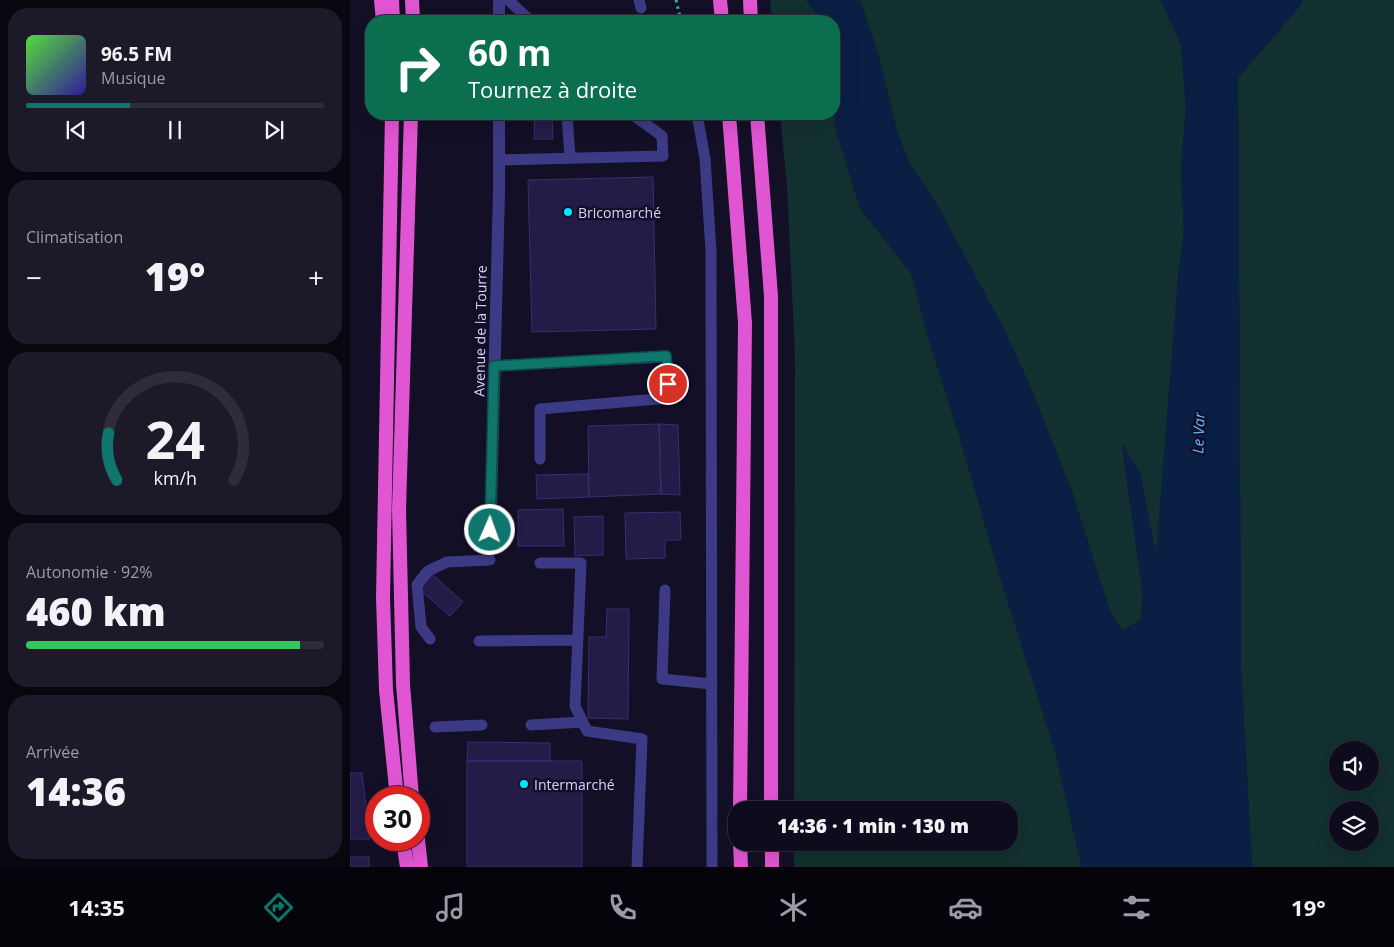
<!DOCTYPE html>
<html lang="fr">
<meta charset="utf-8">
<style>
body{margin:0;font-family:"Open Sans",sans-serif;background:#1c1929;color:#f1f3f6;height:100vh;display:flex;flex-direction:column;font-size:19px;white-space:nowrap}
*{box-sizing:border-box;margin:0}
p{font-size:16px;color:#9b9ba3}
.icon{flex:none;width:28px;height:28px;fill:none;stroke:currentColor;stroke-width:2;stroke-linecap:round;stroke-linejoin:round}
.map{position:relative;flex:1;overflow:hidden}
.drawer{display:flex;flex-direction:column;gap:8px;padding:8px;background:#08060f;width:350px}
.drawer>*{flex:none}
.top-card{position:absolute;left:15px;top:15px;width:475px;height:105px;border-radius:20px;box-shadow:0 5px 20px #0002,0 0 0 1px #2e2b3b;background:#0b6e4f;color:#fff;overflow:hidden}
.fabs{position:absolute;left:979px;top:741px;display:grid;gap:10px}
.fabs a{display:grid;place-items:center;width:50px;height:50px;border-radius:50%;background:#0e0b1c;box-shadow:0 5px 20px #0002,0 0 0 1px #2e2b3b;font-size:25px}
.speed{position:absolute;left:15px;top:786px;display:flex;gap:10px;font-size:25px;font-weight:700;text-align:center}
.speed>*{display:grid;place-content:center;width:65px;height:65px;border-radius:50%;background:#0e0b1c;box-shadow:0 5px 20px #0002,0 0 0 1px #2e2b3b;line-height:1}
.speed .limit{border:8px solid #d22;background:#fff;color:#111}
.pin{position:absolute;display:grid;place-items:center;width:42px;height:42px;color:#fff;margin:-21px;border:2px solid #fff;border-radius:50%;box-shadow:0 1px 5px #0007}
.me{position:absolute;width:55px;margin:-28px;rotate:2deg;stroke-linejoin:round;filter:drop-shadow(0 0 4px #0008)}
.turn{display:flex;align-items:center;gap:18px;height:105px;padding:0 20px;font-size:22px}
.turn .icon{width:65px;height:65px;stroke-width:2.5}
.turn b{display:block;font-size:35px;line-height:42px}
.big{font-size:38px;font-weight:800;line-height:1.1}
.drawer .widget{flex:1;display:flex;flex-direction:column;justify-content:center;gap:8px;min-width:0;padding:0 18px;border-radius:20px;background:#1c1929}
.drawer .dial{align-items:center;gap:0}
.dial svg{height:130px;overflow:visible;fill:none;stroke:#2e2b3b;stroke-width:7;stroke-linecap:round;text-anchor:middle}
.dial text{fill:#f1f3f6;stroke:none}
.song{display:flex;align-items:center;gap:15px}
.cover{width:60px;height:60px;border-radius:8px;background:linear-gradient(135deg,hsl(110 70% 55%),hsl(250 70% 35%))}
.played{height:5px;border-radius:2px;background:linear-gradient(90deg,#0f766e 35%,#2e2b3b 35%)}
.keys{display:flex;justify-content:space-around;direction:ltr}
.heat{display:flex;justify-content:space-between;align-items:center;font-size:28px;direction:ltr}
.charge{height:8px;border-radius:4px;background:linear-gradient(90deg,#34c759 92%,#2e2b3b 0)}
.trip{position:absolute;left:378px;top:801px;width:290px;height:50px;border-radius:20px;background:#0e0b1c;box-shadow:0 5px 20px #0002,0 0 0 1px #2e2b3b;font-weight:800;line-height:50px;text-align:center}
.tabs{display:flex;height:80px;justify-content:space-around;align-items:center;background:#06040b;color:#9b9ba3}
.tabs .icon{width:35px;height:35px}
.tabs .active{color:#0f766e}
.tabs b{font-size:22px;color:#f1f3f6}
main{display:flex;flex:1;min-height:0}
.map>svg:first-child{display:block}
.green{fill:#12302f;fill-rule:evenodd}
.water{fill:#0a1f44}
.building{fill:#241b47;stroke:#3b2d73}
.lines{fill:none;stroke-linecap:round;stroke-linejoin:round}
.path{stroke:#2fb8b0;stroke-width:3;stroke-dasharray:2.5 4;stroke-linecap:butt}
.service{stroke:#3d3a85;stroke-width:11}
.minor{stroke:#3d3a85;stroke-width:12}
.trunk{stroke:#e055d1;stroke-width:14}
.route-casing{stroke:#0a4d48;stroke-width:12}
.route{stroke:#0f766e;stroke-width:9}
.poi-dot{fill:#00e5ff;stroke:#130f26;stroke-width:2}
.labels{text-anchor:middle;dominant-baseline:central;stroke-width:5;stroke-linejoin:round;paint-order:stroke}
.poi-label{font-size:14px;fill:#d9d4ff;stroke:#130f26;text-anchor:start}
.street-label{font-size:14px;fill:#d9d4ff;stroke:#130f26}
.water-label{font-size:15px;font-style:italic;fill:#62b6ff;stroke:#130f26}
</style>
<main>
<section class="drawer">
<div class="widget">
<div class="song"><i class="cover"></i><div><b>96.5 FM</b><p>Musique</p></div></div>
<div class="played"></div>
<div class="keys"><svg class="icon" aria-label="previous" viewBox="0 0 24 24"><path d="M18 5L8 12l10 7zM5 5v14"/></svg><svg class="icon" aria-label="pause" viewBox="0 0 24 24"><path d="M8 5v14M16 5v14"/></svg><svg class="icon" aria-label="next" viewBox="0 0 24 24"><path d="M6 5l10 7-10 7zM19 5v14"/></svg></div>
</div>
<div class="widget"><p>Climatisation</p>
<div class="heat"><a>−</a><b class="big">19°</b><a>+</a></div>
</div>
<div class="widget dial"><svg viewBox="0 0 100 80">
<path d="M14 69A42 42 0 1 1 86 69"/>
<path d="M14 69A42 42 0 0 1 9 40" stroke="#0f766e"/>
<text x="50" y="56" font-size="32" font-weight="700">24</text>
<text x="50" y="72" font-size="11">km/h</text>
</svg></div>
<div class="widget"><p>Autonomie · 92%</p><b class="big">460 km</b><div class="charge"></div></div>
<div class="widget"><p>Arrivée</p><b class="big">14:36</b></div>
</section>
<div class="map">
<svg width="1044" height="867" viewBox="0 0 1044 867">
<rect width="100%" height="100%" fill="#130f26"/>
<path class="green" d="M420,0H456L466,13L469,21H422Z
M510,0H811L831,45L836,106L831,168L834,232L829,268L806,558L790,473L772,445L793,594L791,620L772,630L760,612L722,492L681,388L651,324L585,201L559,163L547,132L528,54Z
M953,0H1044V867H902L891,669L888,78L948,8ZM988,750H1020V782H988ZM988,810H1020V842H988Z
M484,103L486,130L510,208L561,273L578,337L609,435L651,580L705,751L732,867H444V843L659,842V810H444L445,355L437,187L430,114H484Z"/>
<path class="water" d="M456,0H510L528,54L547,132L559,163L585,201L651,324L681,388L722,492L760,612L772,630L791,620L793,594L772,443L790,473L806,555L829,268L834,232L831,168L836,106L831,45L811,0H953L948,8L888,78L891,669L902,867H732L705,751L651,580L609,435L578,337L561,273L510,208L486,130L484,103V21H469L466,13Z"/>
<path class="building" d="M185,114H202L203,139H184Z
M303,177L306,329L182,332L178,180Z
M309,424L328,425L330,495L311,494Z
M309,424L311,494L239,497L238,426Z
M238,474L239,497L187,499L186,475Z
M213,509L214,546H168V510Z
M330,512L331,540H315V558L276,559L275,513Z
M253,516V555L225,556L224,517Z
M82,574L113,602L100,616L69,589Z
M257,609H279L278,719L238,718L239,637H256Z
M118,742L200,743V761H117Z
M117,761H232V867H117Z
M0,773H12L20,839H0Z
M0,857H19V867H0Z"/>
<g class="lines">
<path class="path" d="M326,0L331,21"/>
<path class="service" d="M158,0L181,21
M289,0L291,8
M217,114L220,158
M347,114L355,159L361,251L362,867
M149,160L313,156L312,136L282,114
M144,366L316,357L319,398L190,409V459
M190,563H231L225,706L237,731L292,739L287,867
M315,590L312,679L362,684
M80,639L71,627L67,585L78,571L97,562L140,560
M129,641L227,640
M181,725L233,722
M85,727L132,725"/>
<path class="minor" d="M149,21V0
M140,549L149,191V114"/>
<path class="trunk" d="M31,0L33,21
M42,0L43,21
M62,0L63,21
M370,0L372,21
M400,0L401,21
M42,114L33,597L36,690L47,798
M61,114L49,510L53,684L62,798
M379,114L395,323L390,810
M407,114L421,296V810
M53,840L57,867
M68,840L71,867
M390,842L391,867
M422,842V867"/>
</g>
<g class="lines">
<defs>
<path id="route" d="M140,530L144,366L316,356L318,384"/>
</defs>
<use href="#route" class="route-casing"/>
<use href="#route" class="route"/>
</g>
<g class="poi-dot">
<circle cx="218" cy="212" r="5"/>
<circle cx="174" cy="784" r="5"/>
</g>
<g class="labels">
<g class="poi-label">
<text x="228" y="212">Bricomarché</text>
<text x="184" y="784">Intermarché</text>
</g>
<g class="street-label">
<text transform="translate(130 331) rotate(-89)">Avenue de la Tourre</text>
</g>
<g class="water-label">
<text transform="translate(848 433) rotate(-88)">Le Var</text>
</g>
</g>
</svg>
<div class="fabs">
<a><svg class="icon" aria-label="sound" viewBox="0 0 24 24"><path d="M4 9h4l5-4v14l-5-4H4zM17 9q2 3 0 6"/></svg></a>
<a><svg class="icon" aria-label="layers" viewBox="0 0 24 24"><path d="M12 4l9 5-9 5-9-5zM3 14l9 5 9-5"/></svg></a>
</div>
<div class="speed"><div class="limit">30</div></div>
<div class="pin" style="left:318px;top:384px;background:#d93025"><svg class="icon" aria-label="arrive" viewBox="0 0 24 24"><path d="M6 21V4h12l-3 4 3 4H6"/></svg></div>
<svg class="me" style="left:140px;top:530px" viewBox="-20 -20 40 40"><circle r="17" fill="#0f766e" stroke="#fff" stroke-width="3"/><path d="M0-11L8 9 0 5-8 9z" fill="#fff"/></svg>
<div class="trip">14:36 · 1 min · 130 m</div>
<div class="top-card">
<div class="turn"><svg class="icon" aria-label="right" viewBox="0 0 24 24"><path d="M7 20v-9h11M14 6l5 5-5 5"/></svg><div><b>60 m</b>Tournez à droite</div></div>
</div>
</div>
</main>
<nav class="tabs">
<b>14:35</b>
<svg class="icon active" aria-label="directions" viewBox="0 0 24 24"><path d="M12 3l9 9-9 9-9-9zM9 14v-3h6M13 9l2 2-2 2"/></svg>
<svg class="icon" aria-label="music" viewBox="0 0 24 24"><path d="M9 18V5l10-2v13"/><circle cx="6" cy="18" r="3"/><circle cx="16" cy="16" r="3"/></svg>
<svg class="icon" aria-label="phone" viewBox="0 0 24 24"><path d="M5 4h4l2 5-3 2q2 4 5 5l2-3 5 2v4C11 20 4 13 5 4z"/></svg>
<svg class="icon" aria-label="climate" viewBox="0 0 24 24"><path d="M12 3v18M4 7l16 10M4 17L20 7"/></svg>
<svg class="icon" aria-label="car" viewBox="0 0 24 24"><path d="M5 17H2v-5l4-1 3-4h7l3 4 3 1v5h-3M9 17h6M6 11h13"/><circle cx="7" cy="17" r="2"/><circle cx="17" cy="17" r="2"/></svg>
<svg class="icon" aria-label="filters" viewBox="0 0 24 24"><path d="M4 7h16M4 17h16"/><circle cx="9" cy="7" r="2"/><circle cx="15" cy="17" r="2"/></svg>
<b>19°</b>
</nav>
